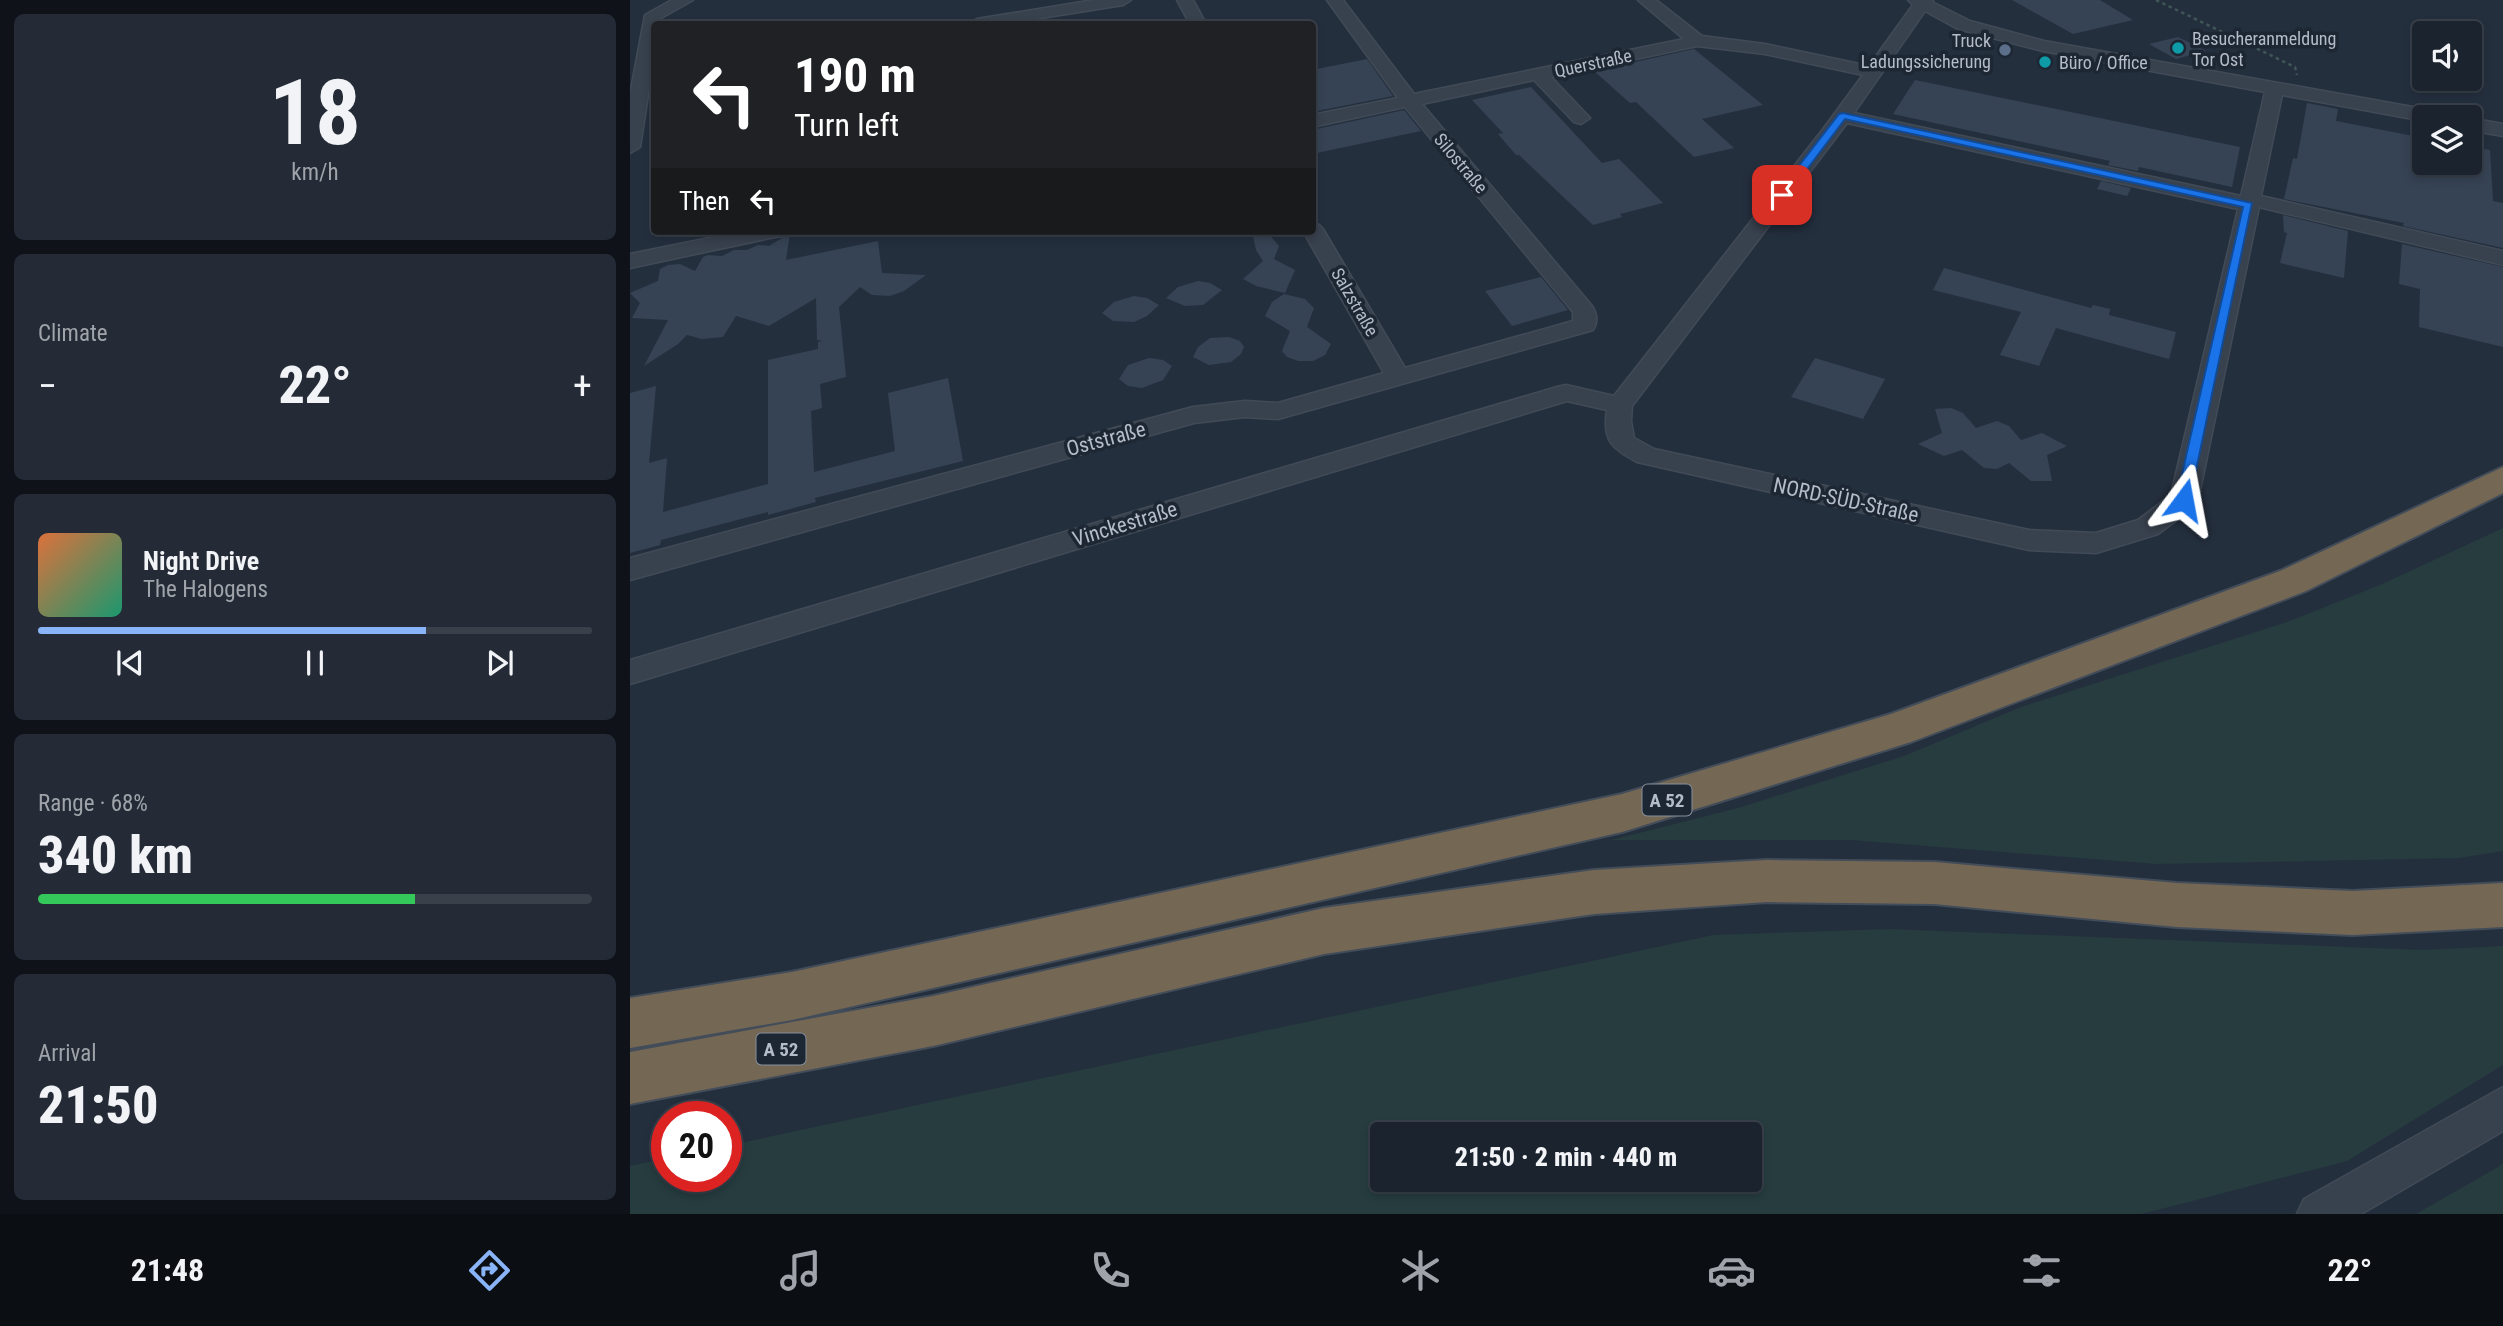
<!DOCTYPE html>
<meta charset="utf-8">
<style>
body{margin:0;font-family:"Roboto Condensed",sans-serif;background:#242b36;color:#f1f3f6;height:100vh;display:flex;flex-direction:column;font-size:26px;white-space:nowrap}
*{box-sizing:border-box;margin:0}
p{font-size:23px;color:#a0a4aa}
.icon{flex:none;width:38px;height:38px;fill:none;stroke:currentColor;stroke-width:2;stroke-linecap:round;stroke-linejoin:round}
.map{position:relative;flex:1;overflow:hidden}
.sheet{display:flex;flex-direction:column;gap:14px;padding:14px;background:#0f1319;width:630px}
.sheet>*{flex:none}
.hud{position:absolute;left:21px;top:21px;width:665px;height:214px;border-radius:7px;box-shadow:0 4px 10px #0003,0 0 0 2px #39404a;background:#202124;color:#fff;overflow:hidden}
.fabs{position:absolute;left:1782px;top:21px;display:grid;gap:14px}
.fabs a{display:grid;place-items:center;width:70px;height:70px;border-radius:7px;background:#1b232e;box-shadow:0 4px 10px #0003,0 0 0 2px #39404a;font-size:35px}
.speed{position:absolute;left:21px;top:1101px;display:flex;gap:14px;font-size:35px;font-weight:700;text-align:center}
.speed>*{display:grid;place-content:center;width:91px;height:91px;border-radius:50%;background:#1b232e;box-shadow:0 4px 10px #0003,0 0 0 2px #39404a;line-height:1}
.speed .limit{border:10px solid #d22;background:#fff;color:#111}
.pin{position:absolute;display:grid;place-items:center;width:60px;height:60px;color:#fff;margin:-30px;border-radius:14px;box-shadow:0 4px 10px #0006}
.me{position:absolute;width:77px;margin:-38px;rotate:13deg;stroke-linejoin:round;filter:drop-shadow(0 0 5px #0008)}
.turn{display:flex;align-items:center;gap:24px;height:147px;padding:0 28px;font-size:32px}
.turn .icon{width:91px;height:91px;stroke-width:2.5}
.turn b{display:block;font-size:49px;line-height:60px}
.then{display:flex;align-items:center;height:66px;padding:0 28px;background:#0003;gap:14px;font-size:26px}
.big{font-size:52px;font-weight:800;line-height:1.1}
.sheet .card{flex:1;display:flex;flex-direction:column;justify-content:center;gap:10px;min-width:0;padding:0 24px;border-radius:10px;background:#242b36}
.sheet .dial{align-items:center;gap:0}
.dial b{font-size:91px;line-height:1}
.song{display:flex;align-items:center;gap:21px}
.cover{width:84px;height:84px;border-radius:10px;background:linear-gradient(135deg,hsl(20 70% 55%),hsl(160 70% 35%))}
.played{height:7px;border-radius:4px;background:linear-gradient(90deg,#8ab4f8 70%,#39404a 70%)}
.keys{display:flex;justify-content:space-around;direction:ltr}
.heat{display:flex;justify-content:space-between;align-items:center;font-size:38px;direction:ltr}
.charge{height:10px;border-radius:5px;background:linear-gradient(90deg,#34c759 68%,#39404a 0)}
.trip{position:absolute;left:740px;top:1122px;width:392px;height:70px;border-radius:7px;background:#1b232e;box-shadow:0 4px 10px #0003,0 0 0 2px #39404a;font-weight:800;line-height:70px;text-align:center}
.menu{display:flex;height:112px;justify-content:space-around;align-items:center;background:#0b0e12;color:#a0a4aa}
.menu .icon{width:49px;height:49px}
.menu .current{color:#8ab4f8}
.menu b{font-size:32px;color:#f1f3f6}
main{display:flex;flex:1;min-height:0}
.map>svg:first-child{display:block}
.green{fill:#263c3f;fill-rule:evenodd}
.building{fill:#364354}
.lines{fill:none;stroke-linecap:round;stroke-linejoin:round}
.minor-casing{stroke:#414a57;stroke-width:3}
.highway-casing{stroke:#434c59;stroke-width:4}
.path{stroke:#3f5557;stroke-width:2.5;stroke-dasharray:3.5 3.5;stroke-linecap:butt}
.minor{fill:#38414e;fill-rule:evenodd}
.highway{fill:#746855;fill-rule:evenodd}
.route{fill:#1a73e8;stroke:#114b97;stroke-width:2}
.culture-dot{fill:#0f9aa8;stroke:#1d2633;stroke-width:2.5}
.service-dot{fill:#5c6f8a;stroke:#1d2633;stroke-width:2.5}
.labels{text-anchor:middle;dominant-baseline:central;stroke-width:7;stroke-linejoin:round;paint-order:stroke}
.far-poi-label{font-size:18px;fill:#b4bcc9;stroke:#1d2633;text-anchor:start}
.far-street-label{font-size:18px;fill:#b4bcc9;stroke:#1d2633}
.shield{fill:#1d2633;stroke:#878f9c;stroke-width:2}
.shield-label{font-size:19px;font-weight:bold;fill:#b4bcc9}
.street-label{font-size:21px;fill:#b4bcc9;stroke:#1d2633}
</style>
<main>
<section class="sheet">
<div class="card dial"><b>18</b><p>km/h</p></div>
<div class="card"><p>Climate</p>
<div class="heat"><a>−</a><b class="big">22°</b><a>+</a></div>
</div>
<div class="card">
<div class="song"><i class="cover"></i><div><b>Night Drive</b><p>The Halogens</p></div></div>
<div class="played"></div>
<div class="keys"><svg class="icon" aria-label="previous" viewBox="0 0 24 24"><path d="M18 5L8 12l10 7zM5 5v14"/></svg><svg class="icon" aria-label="pause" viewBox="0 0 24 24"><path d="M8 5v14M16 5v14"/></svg><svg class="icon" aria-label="next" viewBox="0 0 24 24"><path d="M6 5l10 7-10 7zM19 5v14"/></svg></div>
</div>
<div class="card"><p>Range · 68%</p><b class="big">340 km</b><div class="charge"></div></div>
<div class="card"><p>Arrival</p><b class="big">21:50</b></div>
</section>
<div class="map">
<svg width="1873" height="1214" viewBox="0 0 1873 1214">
<rect width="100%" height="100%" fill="#242f3e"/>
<path class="green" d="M1873,528V851L1829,858L1526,864L1221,840H981L1108,808L1274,756L1391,707L1660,621L1750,585Z
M1259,929L1793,950L1873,946V1065L1717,1161L1512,1214H0V1166L37,1158V1176H96V1146L1083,935ZM752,1134H1120V1180H752Z
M1873,1163V1214H1786L1868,1167Z"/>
<path class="building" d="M1382,0H1470L1503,20L1443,34Z
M1548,37L1576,51L1546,59L1519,44Z
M1064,49L1133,105L1072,119L1104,148L1064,157L1006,102L1000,103L964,71Z
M737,59L763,96L682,112V70Z
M1285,80L1610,147L1602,187L1509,167L1508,171L1478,165L1480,161L1263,114Z
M901,87L972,163L989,159L1033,203L990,214L992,217L963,225L889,155H886L868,134L873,133L842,100Z
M1677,103L1708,109L1706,121L1794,138V163H1839V146L1860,150L1863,201L1873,203V248L1773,226L1774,223L1654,199L1663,158L1667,159Z
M774,110L791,131L682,154V130Z
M1471,181L1501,188L1497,196L1467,189Z
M1653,215L1718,231L1714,278L1650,263L1657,233L1654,232Z
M622,231H636L649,246L644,259L665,270L655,293L626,286L613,279L633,261L626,250Z
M160,233L156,260L248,241L252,273L296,275L274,291L260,296L242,295L230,287L209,307L216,377L190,384L192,408L181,411L184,472L265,451L258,393L318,378L333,461L185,498L186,502L138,515V512L31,540L30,545L0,553V393L26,386L19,463L37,458L33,512L138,484V360L188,349V342L192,341L187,340L186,298L139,326L106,316L93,337L72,339L57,335L48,344L14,366L38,320L2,318L10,303L0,293L28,281L30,269L38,265L50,264L65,271L73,257L78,255L92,256L104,250H117L128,245L139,246Z
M1772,244L1873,267V347L1789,327L1790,289L1769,284Z
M1314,268L1461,308L1463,305L1480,309L1479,315L1546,332L1539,359L1426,328L1409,366L1370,355L1391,312L1303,290Z
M911,277L938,310L882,326L855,291Z
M568,281L580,283L592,290L573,305L555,306L536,298L548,287Z
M654,294L675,299L684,308L677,327L701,344L695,355L683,361H668L657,357L652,351L660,331L635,316L642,302Z
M504,296L517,298L529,305L517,316L504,322L483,321L472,313L484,302Z
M599,337L610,341L614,347L611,354L601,362L579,365L563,357L568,347L580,338Z
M519,358L533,360L542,366L533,380L512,388L498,386L489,379L498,365Z
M1185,358L1255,379L1233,419L1161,397Z
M1321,408L1333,413L1346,428L1367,421L1379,426L1391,440L1412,433L1437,446L1417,455L1422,481H1401L1379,463L1367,469L1354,468L1332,450L1314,456L1288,444L1312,433L1305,409Z"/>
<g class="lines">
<defs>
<path id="minor" d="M42,0H63L31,18L30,24H24V56L10,147L0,153V95L15,15Z
M464,0H501L493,5L374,24H339L347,19Z
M547,0H563L576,24H560Z
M697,0H713L784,94L1054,39L1008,0H1026L1072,36L1135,44L1239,66L1283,5L1278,0H1303L1302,2L1340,21L1414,41L1805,111L1814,117H1794V121L1652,95L1631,196L1873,251V265L1629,207L1568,500L1564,507L1528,534L1466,553L1399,550L1007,462C982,448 972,441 977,410L937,401L0,684V660L927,387L936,385L984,396L1194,128L1233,75L1135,54L1067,46L921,77L960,118L951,124L944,122L904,80L792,104L962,306C967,313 968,323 963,330L648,419L615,417L564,423L0,580V558L563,407L615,401L648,403L754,373L673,231H682V223L689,225L693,229L775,368L943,321V312L775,107L682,127V115L768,98ZM1295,11L1328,29L1413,51L1635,92L1611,196L1224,113ZM1217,123L1608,209L1541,495L1508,520L1466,533L1399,530L1024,449L1004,438L1001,421L1002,406Z
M1839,118L1873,124V136L1839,130Z
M114,231H156L153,236L145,237L0,268V254Z
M1873,1087V1131L1731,1214H1667L1674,1199Z"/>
<path id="highway" d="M1873,467V493L1676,591L1281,742L992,832L162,1020L0,1048V998L162,972L992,794L1261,714L1650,571Z
M1137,860L1304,862L1547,883L1723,891L1873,883V927L1723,935L1547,927L1304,904L1137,902L964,914L694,954L303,1046L0,1104V1052L303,996L694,908L964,870Z"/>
</defs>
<use href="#minor" class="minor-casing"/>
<use href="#highway" class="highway-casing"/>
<path class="path" d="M1526,0L1665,67L1667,75"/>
<use href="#minor" class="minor"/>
<use href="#highway" class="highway"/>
</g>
<path class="route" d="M1213,113L1622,203L1559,504H1548L1546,500L1613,207L1215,119L1156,197H1148V193L1209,114Z"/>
<g class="culture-dot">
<circle cx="1548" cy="48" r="7"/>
<circle cx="1415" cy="62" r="7"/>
</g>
<circle class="service-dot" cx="1375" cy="50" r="7"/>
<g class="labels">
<g class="far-poi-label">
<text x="1562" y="38">Besucheranmeldung<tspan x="1562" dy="21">Tor Ost</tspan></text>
<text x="1361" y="40" text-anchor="end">Truck<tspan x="1361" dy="21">Ladungssicherung</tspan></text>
<text x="1429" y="62">Büro / Office</text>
</g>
<g class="far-street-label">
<text transform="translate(963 63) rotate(-12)">Querstraße</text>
<text transform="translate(831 163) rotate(50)">Silostraße</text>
<text transform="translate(725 302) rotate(60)">Salzstraße</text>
</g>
<g class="shield">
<rect x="1012.5" y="784.5" width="49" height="31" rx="5"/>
<rect x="126.5" y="1033.5" width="49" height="31" rx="5"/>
</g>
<g class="shield-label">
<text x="1037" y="800">A 52</text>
<text x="151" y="1049">A 52</text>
</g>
<g class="street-label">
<text transform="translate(476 439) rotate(-15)">Oststraße</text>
<text transform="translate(1216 500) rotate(12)">NORD-SÜD-Straße</text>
<text transform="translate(495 524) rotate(-17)">Vinckestraße</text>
</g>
</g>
</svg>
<div class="fabs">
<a><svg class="icon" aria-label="sound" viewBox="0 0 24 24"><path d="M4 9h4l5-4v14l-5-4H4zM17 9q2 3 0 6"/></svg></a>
<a><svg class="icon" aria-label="layers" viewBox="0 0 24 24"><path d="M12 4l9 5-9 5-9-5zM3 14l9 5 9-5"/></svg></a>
</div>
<div class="speed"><div class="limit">20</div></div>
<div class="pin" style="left:1152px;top:195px;background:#d93025"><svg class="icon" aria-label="arrive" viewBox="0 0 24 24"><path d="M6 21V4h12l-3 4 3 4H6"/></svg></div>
<svg class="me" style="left:1554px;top:500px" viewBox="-20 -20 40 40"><path d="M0-17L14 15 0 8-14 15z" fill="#1a73e8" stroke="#fff" stroke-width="4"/></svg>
<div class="trip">21:50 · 2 min · 440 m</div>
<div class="hud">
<div class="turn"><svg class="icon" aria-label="left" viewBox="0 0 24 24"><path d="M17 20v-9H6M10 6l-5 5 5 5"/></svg><div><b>190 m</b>Turn left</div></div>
<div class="then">Then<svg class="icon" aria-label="left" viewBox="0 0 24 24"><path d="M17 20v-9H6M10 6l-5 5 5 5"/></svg></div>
</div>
</div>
</main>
<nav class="menu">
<b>21:48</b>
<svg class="icon current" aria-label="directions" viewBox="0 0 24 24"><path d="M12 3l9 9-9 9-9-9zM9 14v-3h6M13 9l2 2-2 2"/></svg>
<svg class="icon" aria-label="music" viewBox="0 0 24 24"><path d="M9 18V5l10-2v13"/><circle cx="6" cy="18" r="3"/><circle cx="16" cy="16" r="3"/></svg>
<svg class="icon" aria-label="phone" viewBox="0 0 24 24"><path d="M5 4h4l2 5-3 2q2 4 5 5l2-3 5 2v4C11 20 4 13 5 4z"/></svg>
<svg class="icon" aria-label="climate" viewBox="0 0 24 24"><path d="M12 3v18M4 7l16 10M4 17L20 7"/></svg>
<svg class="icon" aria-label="car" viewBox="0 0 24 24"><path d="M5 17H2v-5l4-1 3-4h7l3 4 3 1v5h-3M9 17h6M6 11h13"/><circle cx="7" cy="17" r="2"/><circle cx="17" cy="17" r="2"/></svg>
<svg class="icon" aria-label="filters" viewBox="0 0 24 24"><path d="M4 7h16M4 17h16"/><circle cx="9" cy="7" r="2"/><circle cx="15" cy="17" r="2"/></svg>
<b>22°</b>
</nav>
